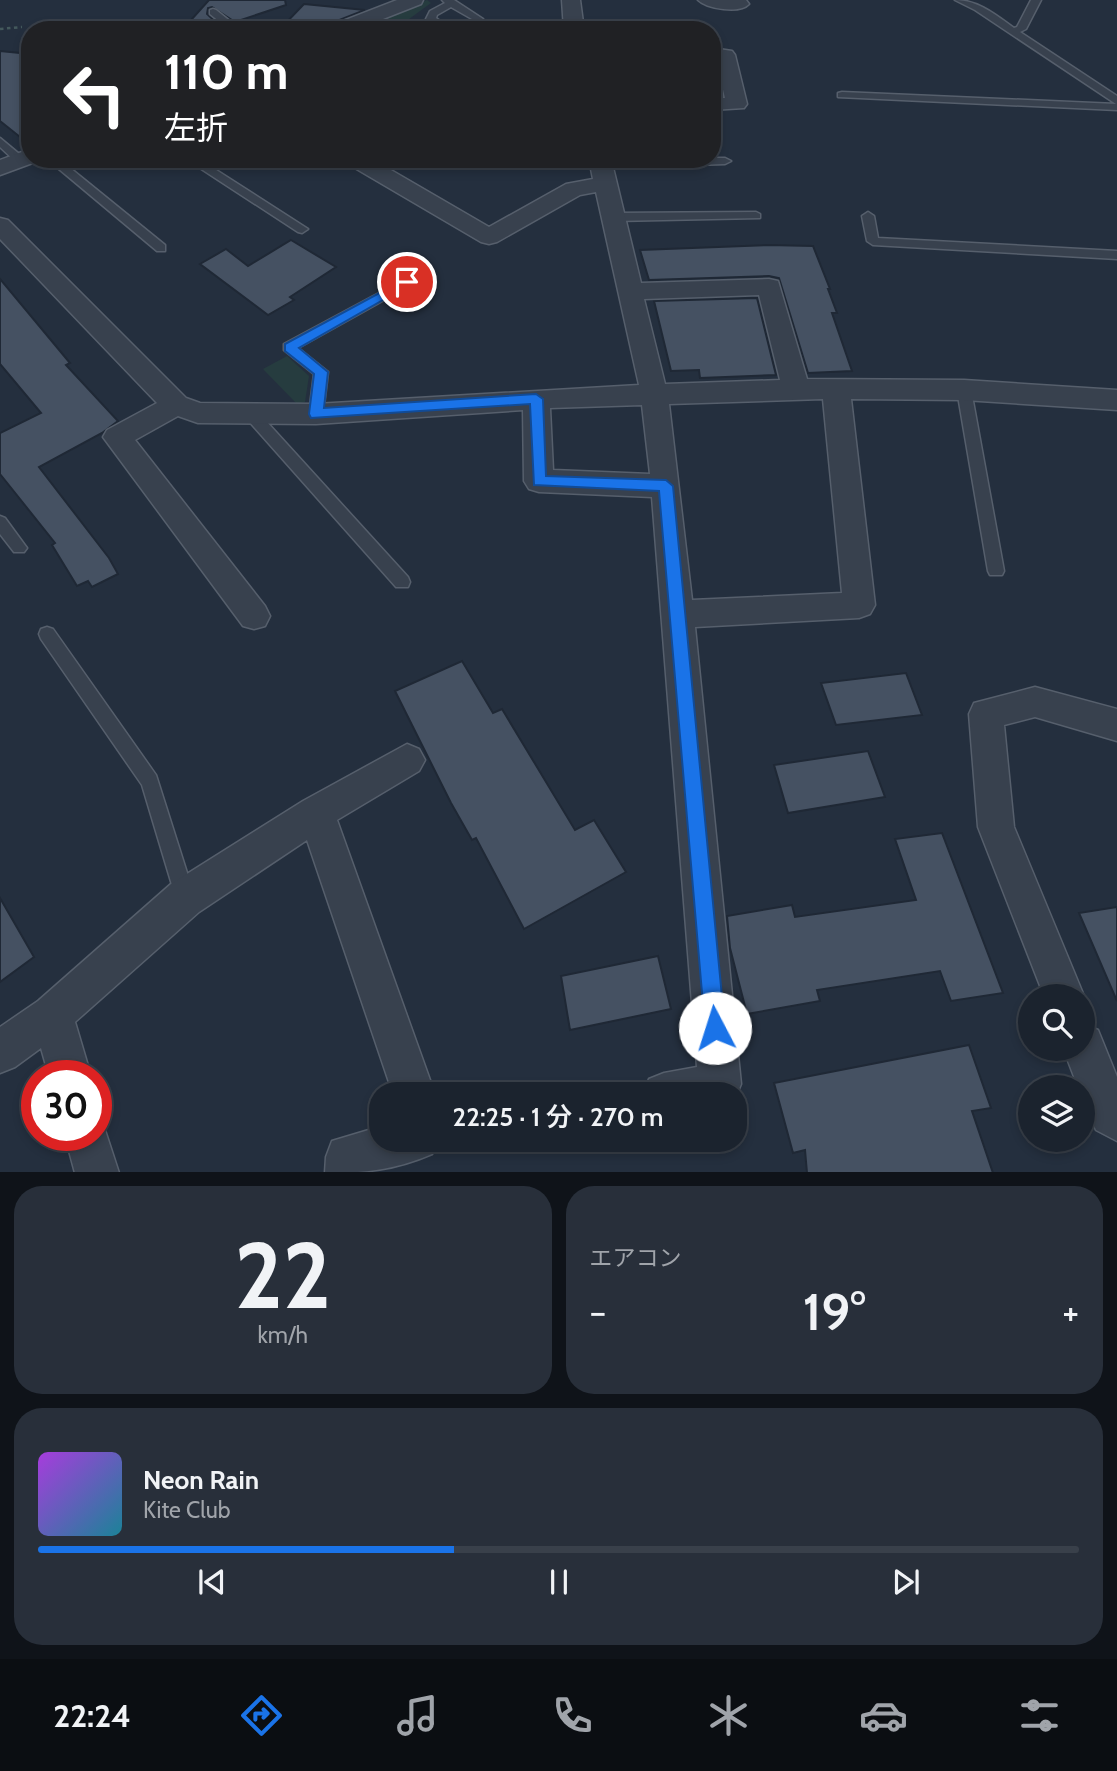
<!DOCTYPE html>
<html lang="ja">
<meta charset="utf-8">
<style>
body{margin:0;font-family:Cabin,"Noto Sans JP",sans-serif;background:#282f3a;color:#f1f3f6;height:100vh;display:flex;flex-direction:column;font-size:26px;white-space:nowrap}
*{box-sizing:border-box;margin:0}
p{font-size:23px;color:#a0a4aa}
.icon{flex:none;width:38px;height:38px;fill:none;stroke:currentColor;stroke-width:2;stroke-linecap:round;stroke-linejoin:round}
.map{position:relative;height:1172px;overflow:hidden}
.panel{display:flex;flex-direction:column;gap:14px;padding:14px;background:#0f1319;flex:1}
.panel>*{flex:none}
.hud{position:absolute;left:21px;top:21px;width:700px;height:147px;border-radius:28px;box-shadow:0 4px 10px #0003,0 0 0 2px #39404a;background:#202124;color:#fff;overflow:hidden}
.tools{position:absolute;left:1018px;top:984px;display:grid;gap:14px}
.tools a{display:grid;place-items:center;width:77px;height:77px;border-radius:50%;background:#1b232e;box-shadow:0 4px 10px #0003,0 0 0 2px #39404a;font-size:35px}
.speed{position:absolute;left:21px;top:1060px;display:flex;gap:14px;font-size:35px;font-weight:700;text-align:center}
.speed>*{display:grid;place-content:center;width:91px;height:91px;border-radius:50%;background:#1b232e;box-shadow:0 4px 10px #0003,0 0 0 2px #39404a;line-height:1}
.speed .limit{border:10px solid #d22;background:#fff;color:#111}
.pin{position:absolute;display:grid;place-items:center;width:60px;height:60px;color:#fff;margin:-30px;border:4px solid #fff;border-radius:50%;box-shadow:0 2px 7px #0007}
.me{position:absolute;width:77px;margin:-38px;rotate:355deg;stroke-linejoin:round;filter:drop-shadow(0 0 5px #0008)}
.turn{display:flex;align-items:center;gap:24px;height:147px;padding:0 28px;font-size:32px}
.turn .icon{width:91px;height:91px;stroke-width:2.5}
.turn b{display:block;font-size:49px;line-height:60px}
.big{font-size:52px;font-weight:600;line-height:1.1}
.panel .widget{flex:1;display:flex;flex-direction:column;justify-content:center;gap:10px;min-width:0;padding:0 24px;border-radius:28px;background:#282f3a}
.panel .dial{align-items:center;gap:0}
.dial b{font-size:91px;line-height:1}
.song{display:flex;align-items:center;gap:21px}
.cover{width:84px;height:84px;border-radius:10px;background:linear-gradient(135deg,hsl(280 70% 55%),hsl(190 70% 35%))}
.played{height:7px;border-radius:4px;background:linear-gradient(90deg,#1a73e8 40%,#39404a 40%)}
.keys{display:flex;justify-content:space-around;direction:ltr}
.heat{display:flex;justify-content:space-between;align-items:center;font-size:38px;direction:ltr}
.panel .tiles{flex:1;display:grid;gap:14px;grid-template-columns:1fr 1fr}
.widget:last-child{grid-column:span 2}
.trip{position:absolute;left:369px;top:1082px;width:378px;height:70px;border-radius:28px;background:#1b232e;box-shadow:0 4px 10px #0003,0 0 0 2px #39404a;font-weight:600;line-height:70px;text-align:center}
.tabs{display:flex;height:112px;justify-content:space-around;align-items:center;background:#0b0e12;color:#a0a4aa}
.tabs .icon{width:49px;height:49px}
.tabs .active{color:#1a73e8}
.tabs b{font-size:32px;color:#f1f3f6}
.map>svg:first-child{display:block}
.green{fill:#263c3f}
.building{fill:#455162;stroke:#1f2835;stroke-width:2}
.lines{fill:none;stroke-linecap:round;stroke-linejoin:round}
.service-casing{stroke:#565f6c;stroke-width:3}
.minor-casing{stroke:#565f6c;stroke-width:3}
.path{stroke:#44595c;stroke-width:2.5;stroke-dasharray:3.5 3.5;stroke-linecap:butt}
.service{fill:#38414e;fill-rule:evenodd}
.minor{fill:#38414e;fill-rule:evenodd}
.route{fill:#1a73e8;stroke:#114b97;stroke-width:2}
</style>
<div class="map">
<svg width="1117" height="1173" viewBox="0 0 1117 1173">
<rect width="100%" height="100%" fill="#242f3e"/>
<path class="green" d="M427,0L431,3L394,30H353Z
M287,356L309,376L305,402L297,404L263,369Z"/>
<path class="building" d="M209,0H285L286,5L235,22L212,7L208,8L207,14L221,27L211,30H182Z
M304,4L365,10L329,24L326,30H279Z
M0,51L30,54V145L0,121Z
M291,240L336,267L290,297L294,300L268,315L200,264L226,249L248,266Z
M768,245L813,246L830,289H828L837,313H832L852,371L808,373L779,278L769,276L649,280L640,250Z
M0,279L70,363L66,365L118,421L102,433L39,467L109,558L118,574L92,587L88,581L77,586L52,545L55,543L0,474V433L41,413L0,364Z
M757,298L776,375L700,378L699,370L671,371L654,301Z
M462,661L493,713L502,709L575,830L594,820L626,872L524,929L476,838L472,840L451,803L395,691Z
M906,673L922,715L836,725L821,683Z
M868,751L885,797L788,813L774,765Z
M942,833L1003,993L951,1001L940,971L817,990L820,1001L747,1014L730,948L727,916L792,905L795,917L916,900L895,839Z
M0,898L34,957L0,982Z
M1117,907V1001L1079,913Z
M658,956L671,1009L570,1030L561,976Z
M969,1045L991,1108L972,1111L993,1173H807L805,1150L793,1153L774,1083Z"/>
<g class="lines">
<defs>
<path id="service" d="M442,0H454L483,19L469,30L439,29L426,19L430,11L445,3ZM451,7L472,19L459,29L445,25L436,18L437,15Z
M955,0C978,0 996,15 1014,28L1017,27L1031,0H1041L1026,29L1020,32L1117,96V110L838,97V93L842,92L1116,104L975,10Z
M213,9L216,10L241,30H230L210,14V10Z
M41,25L55,28L57,30H37L38,26Z
M403,27L416,30H398Z
M0,138L24,158V162H16L0,147Z
M712,158H725L731,161L725,164L601,168L595,165L601,162Z
M47,159H59L165,245V251H157Z
M186,159H199L308,229L302,233L298,232Z
M756,212L760,214V218L614,221L608,217L614,213Z
M868,212L874,216L878,238L1117,251V259L873,245L867,241L862,216Z
M407,278L411,279V285L298,348L328,372L323,414L316,419L311,418L309,414L314,374L284,350V344Z
M964,385L971,390L1004,571L1002,575H990L988,571L957,390Z
M251,409L256,410L408,577L410,582L408,587H396L246,418L244,414L246,410Z
M0,516L5,518L24,544L27,548L24,552H14L0,534Z
M47,627L53,629L156,775L195,898L192,905L185,908L178,905L142,785L41,639L39,634L41,629Z"/>
<path id="minor" d="M397,0H423L421,4L355,30H328L330,26Z
M562,0H580L584,30H564Z
M698,0H746L749,4C740,14 707,9 698,0Z
M712,48L732,51L735,55L747,104L744,108L712,110V98H725L716,60H712Z
M30,149V159L38,161L0,175V160Z
M345,159H372L489,227L566,184L593,179L589,159H611L641,283L769,279L778,281L807,379L964,380L1117,390V410L964,400L851,399L875,605L870,614L859,618L695,627L741,1084L735,1099V1094H643L649,1079L664,1073L697,1067L652,497L539,492L529,489L524,481L523,410L316,424L198,423L178,416L135,440L265,606L270,616L265,626L254,629L243,626L103,437L107,430L157,403L0,239V218L8,220L186,398L200,403L316,404L639,385L596,192L580,195L497,242L489,244L481,242L348,164ZM759,295L780,380L665,384L644,299ZM823,399L842,593L692,600L669,404ZM642,405L650,474L553,470L550,408Z
M1035,687L1117,709V741L1035,717L1004,725L1014,827L1084,996L1083,998V996H1044L978,827L969,714L974,703Z
M407,744L419,749L425,760L419,771L337,820L435,1094H393L307,840L199,912L75,1022L91,1076H49L41,1048L15,1067L0,1073V1027L38,1001L171,884L303,801Z
M1083,1024L1098,1030L1117,1077V1141L1096,1130L1083,1099V1087H1078L1063,1048H1083Z
M96,1118L102,1121L119,1173H75L65,1136H96Z
M382,1126V1139H439L432,1154C395,1170 365,1173 325,1173L326,1157L332,1141Z"/>
</defs>
<use href="#service" class="service-casing"/>
<use href="#minor" class="minor-casing"/>
<path class="path" d="M0,29L22,27"/>
<use href="#service" class="service"/>
<use href="#minor" class="minor"/>
</g>
<path class="route" d="M407,278L413,282L411,284L299,348L328,372L324,408L536,394L543,399L546,476L666,480L673,486L725,1028L722,1036L715,1039L708,1036L705,1028L659,491L534,485L530,404L311,418L309,414L314,374L285,351V344Z"/>
</svg>
<div class="tools">
<a><svg class="icon" aria-label="search" viewBox="0 0 24 24"><circle cx="10" cy="10" r="6"/><path d="M15 15l6 6"/></svg></a>
<a><svg class="icon" aria-label="layers" viewBox="0 0 24 24"><path d="M12 4l9 5-9 5-9-5zM3 14l9 5 9-5"/></svg></a>
</div>
<div class="speed"><div class="limit">30</div></div>
<div class="pin" style="left:407px;top:282px;background:#d93025"><svg class="icon" aria-label="arrive" viewBox="0 0 24 24"><path d="M6 21V4h12l-3 4 3 4H6"/></svg></div>
<svg class="me" style="left:715px;top:1028px" viewBox="-20 -20 40 40"><circle r="19" fill="#fff"/><path d="M0-13L10 11 0 6-10 11z" fill="#1a73e8"/></svg>
<div class="trip">22:25 · 1 分 · 270 m</div>
<div class="hud">
<div class="turn"><svg class="icon" aria-label="left" viewBox="0 0 24 24"><path d="M17 20v-9H6M10 6l-5 5 5 5"/></svg><div><b>110 m</b>左折</div></div>
</div>
</div>
<section class="panel">
<div class="tiles">
<div class="widget dial"><b>22</b><p>km/h</p></div>
<div class="widget"><p>エアコン</p>
<div class="heat"><a>−</a><b class="big">19°</b><a>+</a></div>
</div>
<div class="widget">
<div class="song"><i class="cover"></i><div><b>Neon Rain</b><p>Kite Club</p></div></div>
<div class="played"></div>
<div class="keys"><svg class="icon" aria-label="previous" viewBox="0 0 24 24"><path d="M18 5L8 12l10 7zM5 5v14"/></svg><svg class="icon" aria-label="pause" viewBox="0 0 24 24"><path d="M8 5v14M16 5v14"/></svg><svg class="icon" aria-label="next" viewBox="0 0 24 24"><path d="M6 5l10 7-10 7zM19 5v14"/></svg></div>
</div>
</div>
</section>
<nav class="tabs">
<b>22:24</b>
<svg class="icon active" aria-label="directions" viewBox="0 0 24 24"><path d="M12 3l9 9-9 9-9-9zM9 14v-3h6M13 9l2 2-2 2"/></svg>
<svg class="icon" aria-label="music" viewBox="0 0 24 24"><path d="M9 18V5l10-2v13"/><circle cx="6" cy="18" r="3"/><circle cx="16" cy="16" r="3"/></svg>
<svg class="icon" aria-label="phone" viewBox="0 0 24 24"><path d="M5 4h4l2 5-3 2q2 4 5 5l2-3 5 2v4C11 20 4 13 5 4z"/></svg>
<svg class="icon" aria-label="climate" viewBox="0 0 24 24"><path d="M12 3v18M4 7l16 10M4 17L20 7"/></svg>
<svg class="icon" aria-label="car" viewBox="0 0 24 24"><path d="M5 17H2v-5l4-1 3-4h7l3 4 3 1v5h-3M9 17h6M6 11h13"/><circle cx="7" cy="17" r="2"/><circle cx="17" cy="17" r="2"/></svg>
<svg class="icon" aria-label="filters" viewBox="0 0 24 24"><path d="M4 7h16M4 17h16"/><circle cx="9" cy="7" r="2"/><circle cx="15" cy="17" r="2"/></svg>
</nav>
